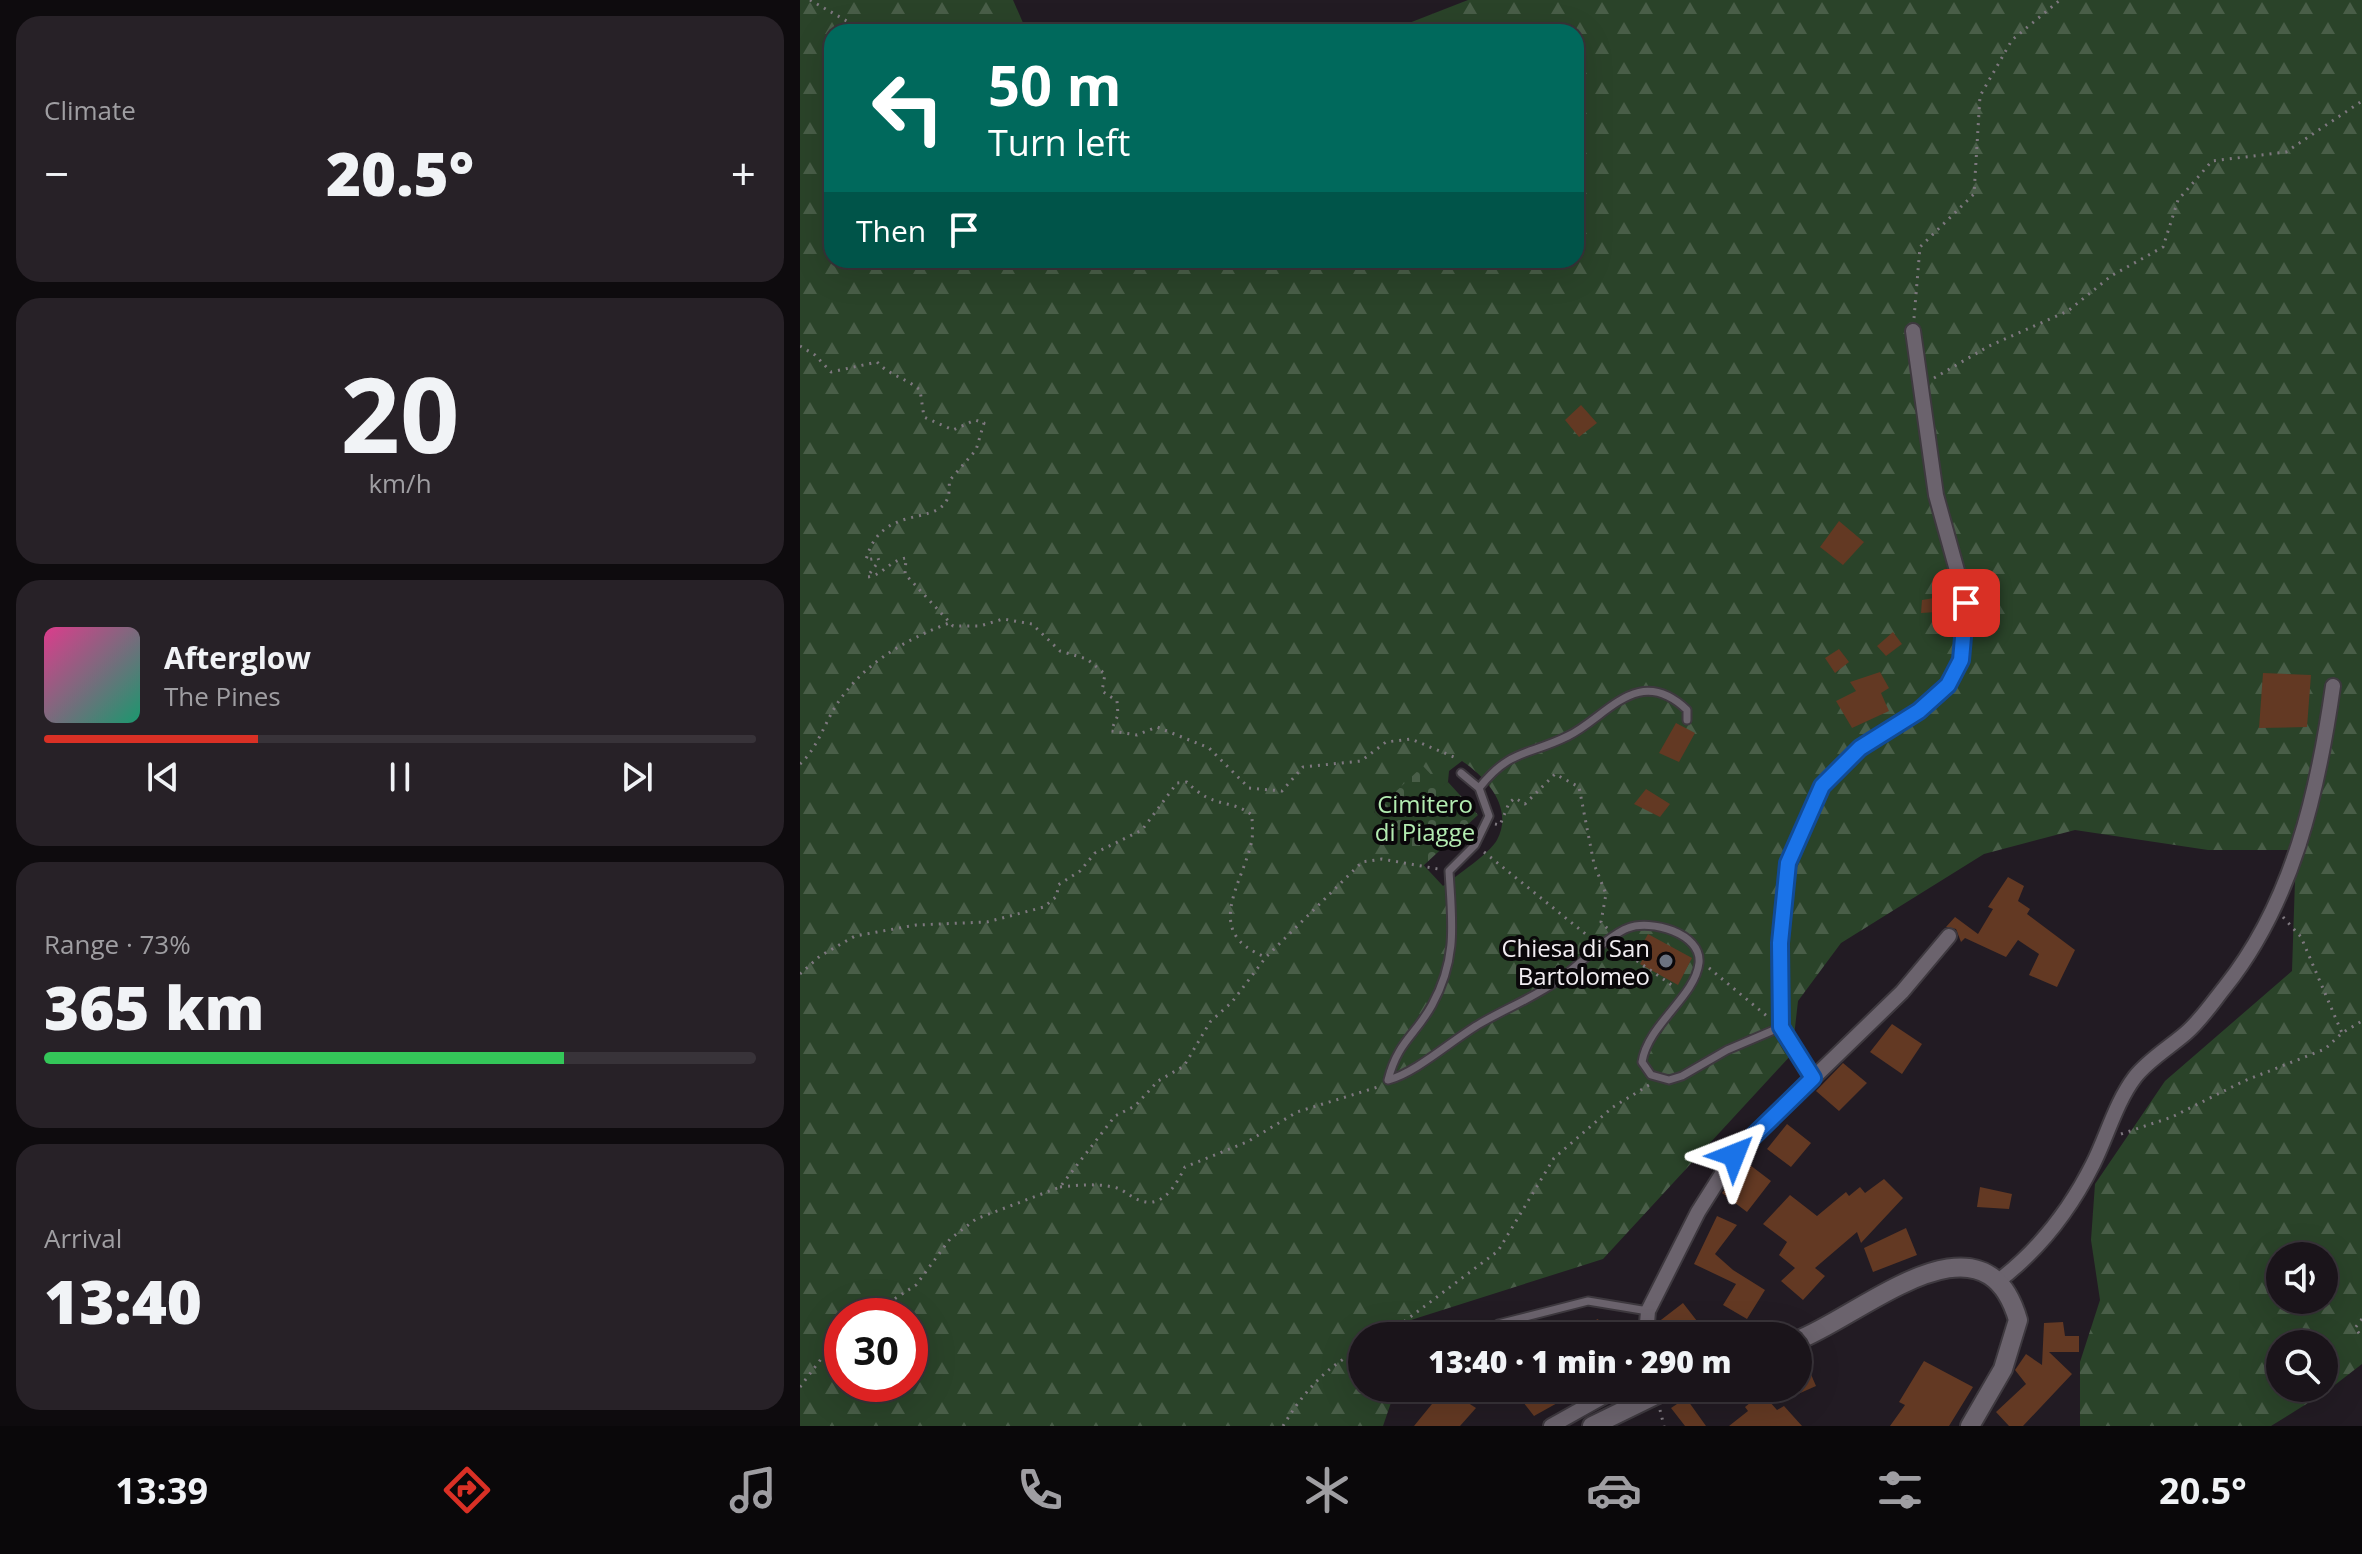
<!DOCTYPE html>
<meta charset="utf-8">
<style>
body{margin:0;font-family:"Open Sans",sans-serif;background:#272127;color:#f1f3f6;height:100vh;display:flex;flex-direction:column;font-size:30px;white-space:nowrap}
*{box-sizing:border-box;margin:0}
p{font-size:26px;color:#9f9ea2}
.icon{flex:none;width:44px;height:44px;fill:none;stroke:currentColor;stroke-width:2;stroke-linecap:round;stroke-linejoin:round}
.map{position:relative;flex:1;overflow:hidden}
.drawer{display:flex;flex-direction:column;gap:16px;padding:16px;background:#0e0b0e;width:800px}
.drawer>*{flex:none}
.banner{position:absolute;left:24px;top:24px;width:760px;height:244px;border-radius:24px;box-shadow:0 8px 32px #0002,0 0 0 2px #383339;background:#00695c;color:#fff;overflow:hidden}
.buttons{position:absolute;left:1466px;top:1242px;display:grid;gap:16px}
.buttons a{display:grid;place-items:center;width:72px;height:72px;border-radius:50%;background:#1a141a;box-shadow:0 8px 32px #0002,0 0 0 2px #383339;font-size:40px}
.speed{position:absolute;left:24px;top:1298px;display:flex;gap:16px;font-size:40px;font-weight:700;text-align:center}
.speed>*{display:grid;place-content:center;width:104px;height:104px;border-radius:50%;background:#1a141a;box-shadow:0 8px 32px #0002,0 0 0 2px #383339;line-height:1}
.speed .limit{border:12px solid #d22;background:#fff;color:#111}
.pin{position:absolute;display:grid;place-items:center;width:68px;height:68px;color:#fff;margin:-34px;border-radius:16px;box-shadow:0 4px 12px #0006}
.me{position:absolute;width:88px;margin:-44px;rotate:45deg;stroke-linejoin:round;filter:drop-shadow(0 0 6px #0008)}
.turn{display:flex;align-items:center;gap:28px;height:168px;padding:0 32px;font-size:36px}
.turn .icon{width:104px;height:104px;stroke-width:2.5}
.turn b{display:block;font-size:56px;line-height:68px}
.then{display:flex;align-items:center;height:76px;padding:0 32px;background:#0003;gap:16px;font-size:30px}
.big{font-size:60px;font-weight:800;line-height:1.1}
.drawer .tile{flex:1;display:flex;flex-direction:column;justify-content:center;gap:12px;min-width:0;padding:0 28px;border-radius:24px;background:#272127}
.drawer .dial{align-items:center;gap:0}
.dial b{font-size:104px;line-height:1}
.song{display:flex;align-items:center;gap:24px}
.cover{width:96px;height:96px;border-radius:12px;background:linear-gradient(135deg,hsl(330 70% 55%),hsl(160 70% 35%))}
.played{height:8px;border-radius:4px;background:linear-gradient(90deg,#d93025 30%,#383339 30%)}
.keys{display:flex;justify-content:space-around;direction:ltr}
.heat{display:flex;justify-content:space-between;align-items:center;font-size:44px;direction:ltr}
.charge{height:12px;border-radius:6px;background:linear-gradient(90deg,#34c759 73%,#383339 0)}
.trip{position:absolute;left:548px;top:1322px;width:464px;height:80px;border-radius:40px;background:#1a141a;box-shadow:0 8px 32px #0002,0 0 0 2px #383339;font-weight:800;line-height:80px;text-align:center}
.tabs{display:flex;height:128px;justify-content:space-around;align-items:center;background:#0a080a;color:#9f9ea2}
.tabs .icon{width:56px;height:56px}
.tabs .on{color:#d93025}
.tabs b{font-size:36px;color:#f1f3f6}
main{display:flex;flex:1;min-height:0}
.map>svg:first-child{display:block}
.forest{fill:url(#forest-firs);fill-rule:evenodd}
.cemetery{fill:url(#cemetery-stones)}
.building{fill:#633923}
.lines{fill:none;stroke-linecap:round;stroke-linejoin:round}
.lane-casing{stroke:#3e393f;stroke-width:11}
.street-casing{stroke:#3e393f;stroke-width:18}
.secondary-casing{stroke:#3e393f;stroke-width:22}
.path{stroke:#7e787f;stroke-width:3;stroke-dasharray:2 6;stroke-linecap:butt}
.lane{stroke:#6b636d;stroke-width:7}
.street{stroke:#6b636d;stroke-width:14}
.secondary{stroke:#6b636d;stroke-width:18}
.route-casing{stroke:#114b97;stroke-width:20}
.route{stroke:#1a73e8;stroke-width:14}
.worship-dot{fill:#6b7280;stroke:#0a070a;stroke-width:3}
.labels{text-anchor:middle;dominant-baseline:central;stroke-width:8;stroke-linejoin:round;paint-order:stroke}
.park-label{font-size:24px;fill:#b3ecb1;stroke:#0a070a}
.poi-label{font-size:24px;fill:#f2edf2;stroke:#0a070a;text-anchor:end}
</style>
<main>
<section class="drawer">
<div class="tile"><p>Climate</p>
<div class="heat"><a>−</a><b class="big">20.5°</b><a>+</a></div>
</div>
<div class="tile dial"><b>20</b><p>km/h</p></div>
<div class="tile">
<div class="song"><i class="cover"></i><div><b>Afterglow</b><p>The Pines</p></div></div>
<div class="played"></div>
<div class="keys"><svg class="icon" aria-label="previous" viewBox="0 0 24 24"><path d="M18 5L8 12l10 7zM5 5v14"/></svg><svg class="icon" aria-label="pause" viewBox="0 0 24 24"><path d="M8 5v14M16 5v14"/></svg><svg class="icon" aria-label="next" viewBox="0 0 24 24"><path d="M6 5l10 7-10 7zM19 5v14"/></svg></div>
</div>
<div class="tile"><p>Range · 73%</p><b class="big">365 km</b><div class="charge"></div></div>
<div class="tile"><p>Arrival</p><b class="big">13:40</b></div>
</section>
<div class="map">
<svg width="1562" height="1426" viewBox="0 0 1562 1426">
<defs>
<pattern id="forest-firs" width="22" height="20" patternUnits="userSpaceOnUse" patternTransform="scale(2)"><rect width="22" height="20" fill="#2a4329"/><path d="M5 1l3.5 6h-7zM16 11l3.5 6h-7z" fill="#495e48"/></pattern>
<pattern id="cemetery-stones" width="16" height="16" patternUnits="userSpaceOnUse" patternTransform="scale(2)"><rect width="16" height="16" fill="#2a4329"/><path d="M2 7V4a2 2 0 0 1 4 0v3zM10 15v-3a2 2 0 0 1 4 0v3z" fill="#495e48"/></pattern>
</defs>
<rect width="100%" height="100%" fill="#221b23"/>
<path class="forest" d="M0,0H213L227,32H32V260H776V32H586L668,0H1562V1364L1527,1391L1471,1426H1280V1362L1300,1300L1291,1240L1295,1184L1365,1081L1492,971L1496,850H1408L1275,830L1184,854L1041,943L998,1001L992,1054L803,1259L611,1320L607,1336H562V1388H596L583,1426H0ZM662,761C687,778 714,808 697,840C690,853 656,876 643,886L574,812L623,767L642,787L648,782L649,771ZM1480,1256H1524V1300H1480ZM42,1316H110V1384H42ZM1480,1344H1524V1388H1480Z"/>
<path class="cemetery" d="M623,766L642,786L648,782L678,815L623,866L574,812Z"/>
<path class="building" d="M781,405L797,423L779,437L765,420Z
M1039,521L1064,542L1043,565L1020,547Z
M1134,598L1137,612L1121,613L1122,600Z
M1093,632L1102,644L1086,656L1077,646Z
M1039,649L1049,662L1035,673L1025,658Z
M1080,672L1089,688L1081,693L1089,711L1052,728L1036,701L1056,691L1050,682Z
M1463,673L1511,675L1507,727L1459,728Z
M876,723L895,733L879,762L859,753Z
M846,789L870,804L860,817L834,804Z
M1208,877L1224,886L1218,901L1230,909L1227,914L1275,950L1257,987L1229,975L1239,954L1218,940L1206,957L1165,938L1161,942L1156,929L1146,927L1155,917L1178,934L1193,909L1188,907Z
M848,934L892,958L878,985L840,964L844,957L837,954Z
M1092,1024L1122,1044L1102,1074L1070,1052Z
M1043,1063L1067,1083L1039,1111L1016,1091Z
M987,1124L1011,1143L991,1167L967,1149Z
M946,1162L971,1181L947,1212L922,1193Z
M1084,1179L1103,1198L1061,1243L1057,1232L1015,1268L1025,1276L1003,1300L981,1281L995,1268L979,1255L987,1242L963,1224L990,1195L1017,1216L1046,1192L1049,1196L1060,1187L1065,1193Z
M1180,1187L1212,1194L1209,1209L1177,1207Z
M917,1216L937,1225L915,1254L933,1270L965,1290L947,1319L923,1305L936,1284L894,1264Z
M1106,1228L1117,1255L1073,1272L1064,1248Z
M883,1303L904,1330L896,1336H864L857,1323Z
M798,1319L805,1336H762Z
M1263,1322L1265,1336H1279V1352H1249L1272,1374L1223,1426H1209L1196,1412L1226,1384L1215,1370L1226,1354L1242,1365L1244,1323Z
M1001,1351L1016,1386L998,1394V1352Z
M1124,1361L1173,1387L1149,1426H1090L1105,1405L1099,1402Z
M645,1388L676,1408L660,1426H614Z
M712,1388H763L768,1397L734,1416Z
M962,1393L977,1410L984,1406L1002,1426H929L948,1411L945,1407Z
M886,1398L906,1426H885L871,1408Z"/>
<g class="lines">
<defs>
<path id="lane" d="M661,773L679,788L689,816L675,845L649,871C652,921 658,958 632,1005C615,1036 598,1041 588,1080C616,1073 653,1039 681,1023C707,1008 735,997 760,979C776,967 812,933 828,928C850,919 902,933 899,963C895,997 848,1024 842,1062L851,1075L869,1080L882,1076L927,1050L981,1027
M679,788C711,748 728,756 768,736C807,717 838,663 887,710V720
M698,1324L788,1301L848,1311"/>
<path id="street" d="M1013,1078L981,1027L980,943L988,863L1022,786L1060,748L1119,711L1148,685L1161,660L1166,603L1136,495L1113,331
M1197,1282C1238,1251 1270,1210 1293,1164C1307,1136 1316,1102 1335,1077C1348,1060 1370,1047 1386,1033C1401,1020 1413,1002 1425,987C1493,902 1518,791 1533,686
M846,1336L848,1311L898,1212L934,1155L1102,992L1149,936
M751,1426L819,1388"/>
<path id="secondary" d="M998,1340C1061,1316 1184,1202 1218,1320L1203,1369L1170,1426
M792,1426L870,1388"/>
</defs>
<use href="#lane" class="lane-casing"/>
<use href="#street" class="street-casing"/>
<use href="#secondary" class="secondary-casing"/>
<path class="path" d="M10,0L66,32
M1114,318L1120,247L1174,194L1180,96L1212,40L1260,0
M0,346L15,355L31,372L77,362C90,376 106,378 120,390L124,417L153,430L175,420L184,423L176,450L149,481C155,536 83,494 66,560L78,558L79,561L67,577C82,576 90,560 106,558L105,574L153,626H180L203,619L232,624L260,651L287,659L305,674L302,691L317,701L318,715L311,731L337,735L357,727L409,748L449,788L482,791L503,767L561,761L586,742L611,739L654,757L656,762
M1134,378L1189,346L1268,311L1311,276L1363,247L1378,200L1412,161L1486,152L1562,101
M0,764C18,748 25,721 39,701C66,662 105,640 149,623
M695,824L700,825L709,803L715,798L725,804L755,774L779,787L794,864L806,894L801,922L808,929
M684,852L793,940
M1483,917L1501,937L1542,1033
M817,947L876,988
M909,968L968,1017
M0,974L20,956L55,936L116,925L187,922L244,907L257,896L258,885L280,871L295,853L342,830L377,783L387,782C414,810 430,798 452,815C452,823 453,832 452,840C443,884 401,933 466,957
M1321,1134L1372,1117L1444,1081L1525,1049L1542,1033L1562,1021
M260,1187C280,1185 298,1183 317,1188C325,1191 331,1197 339,1200C362,1210 376,1185 385,1167L447,1142L497,1112L581,1086
M68,1316L116,1285L150,1239L176,1219L260,1187L315,1116L335,1106L358,1081L384,1066L410,1022L432,1002L466,957L562,862L582,859L638,869
M1562,1319L1555,1328L1562,1337
M585,1336L698,1251L754,1158L813,1107L849,1085
M0,1387L42,1331
M860,1410L864,1426
M483,1426C504,1391 526,1367 562,1348"/>
<use href="#lane" class="lane"/>
<use href="#street" class="street"/>
<use href="#secondary" class="secondary"/>
</g>
<g class="lines">
<defs>
<path id="route" d="M934,1155L1013,1078L981,1027L980,943L988,863L1022,786L1060,748L1119,711L1148,685L1161,660L1166,603"/>
</defs>
<use href="#route" class="route-casing"/>
<use href="#route" class="route"/>
</g>
<circle class="worship-dot" cx="866" cy="961" r="8"/>
<g class="labels">
<g class="park-label">
<text x="625" y="803">Cimitero<tspan x="625" dy="28">di Piagge</tspan></text>
</g>
<g class="poi-label">
<text x="850" y="947">Chiesa di San<tspan x="850" dy="28">Bartolomeo</tspan></text>
</g>
</g>
</svg>
<div class="buttons">
<a><svg class="icon" aria-label="sound" viewBox="0 0 24 24"><path d="M4 9h4l5-4v14l-5-4H4zM17 9q2 3 0 6"/></svg></a>
<a><svg class="icon" aria-label="search" viewBox="0 0 24 24"><circle cx="10" cy="10" r="6"/><path d="M15 15l6 6"/></svg></a>
</div>
<div class="speed"><div class="limit">30</div></div>
<div class="pin" style="left:1166px;top:603px;background:#d93025"><svg class="icon" aria-label="arrive" viewBox="0 0 24 24"><path d="M6 21V4h12l-3 4 3 4H6"/></svg></div>
<svg class="me" style="left:934px;top:1155px" viewBox="-20 -20 40 40"><path d="M0-17L14 15 0 8-14 15z" fill="#1a73e8" stroke="#fff" stroke-width="4"/></svg>
<div class="trip">13:40 · 1 min · 290 m</div>
<div class="banner">
<div class="turn"><svg class="icon" aria-label="left" viewBox="0 0 24 24"><path d="M17 20v-9H6M10 6l-5 5 5 5"/></svg><div><b>50 m</b>Turn left</div></div>
<div class="then">Then<svg class="icon" aria-label="arrive" viewBox="0 0 24 24"><path d="M6 21V4h12l-3 4 3 4H6"/></svg></div>
</div>
</div>
</main>
<nav class="tabs">
<b>13:39</b>
<svg class="icon on" aria-label="directions" viewBox="0 0 24 24"><path d="M12 3l9 9-9 9-9-9zM9 14v-3h6M13 9l2 2-2 2"/></svg>
<svg class="icon" aria-label="music" viewBox="0 0 24 24"><path d="M9 18V5l10-2v13"/><circle cx="6" cy="18" r="3"/><circle cx="16" cy="16" r="3"/></svg>
<svg class="icon" aria-label="phone" viewBox="0 0 24 24"><path d="M5 4h4l2 5-3 2q2 4 5 5l2-3 5 2v4C11 20 4 13 5 4z"/></svg>
<svg class="icon" aria-label="climate" viewBox="0 0 24 24"><path d="M12 3v18M4 7l16 10M4 17L20 7"/></svg>
<svg class="icon" aria-label="car" viewBox="0 0 24 24"><path d="M5 17H2v-5l4-1 3-4h7l3 4 3 1v5h-3M9 17h6M6 11h13"/><circle cx="7" cy="17" r="2"/><circle cx="17" cy="17" r="2"/></svg>
<svg class="icon" aria-label="filters" viewBox="0 0 24 24"><path d="M4 7h16M4 17h16"/><circle cx="9" cy="7" r="2"/><circle cx="15" cy="17" r="2"/></svg>
<b>20.5°</b>
</nav>
